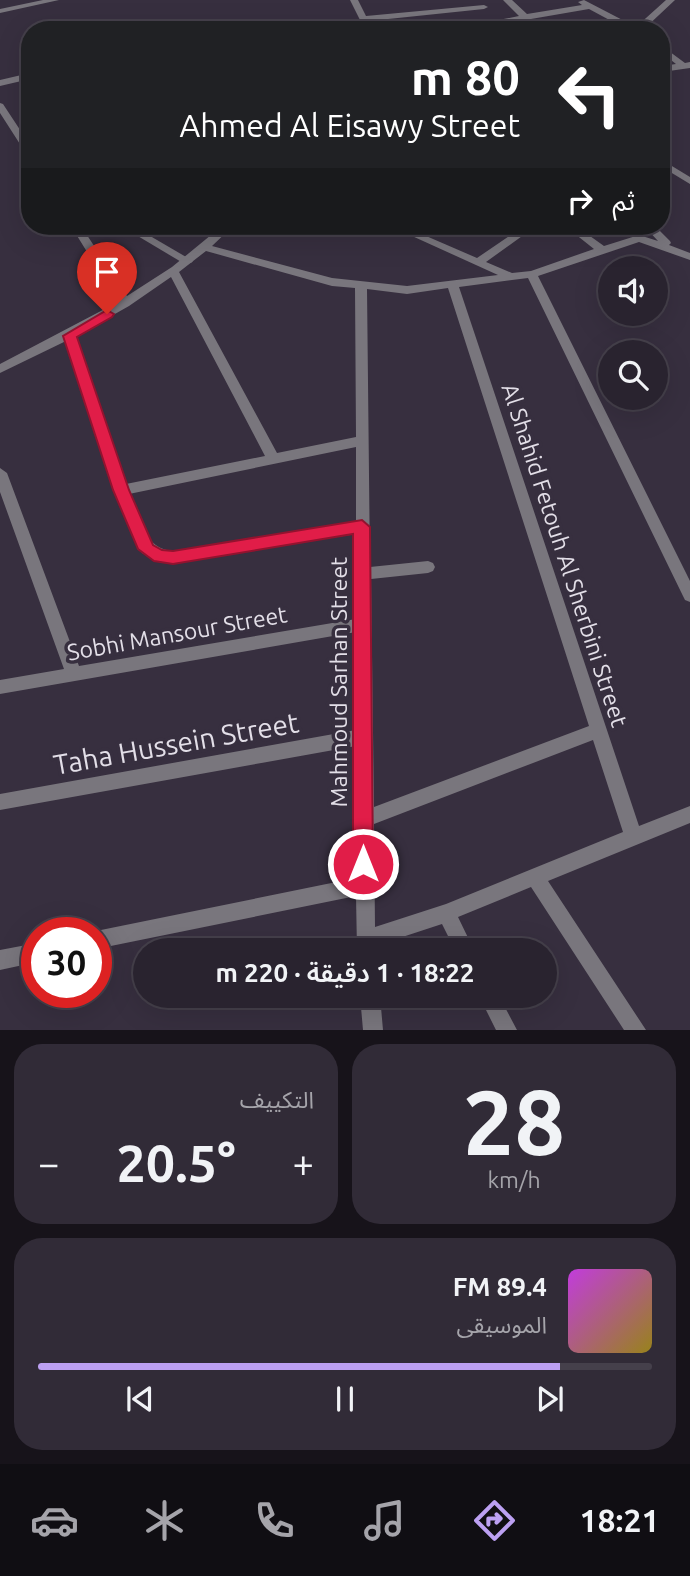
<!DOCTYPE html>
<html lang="ar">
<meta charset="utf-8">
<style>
body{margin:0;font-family:Ubuntu,"Noto Sans Arabic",sans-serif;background:#312b37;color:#f1f3f6;direction:rtl;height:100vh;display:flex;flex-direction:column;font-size:26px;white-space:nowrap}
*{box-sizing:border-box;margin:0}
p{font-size:23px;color:#a5a4aa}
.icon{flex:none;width:38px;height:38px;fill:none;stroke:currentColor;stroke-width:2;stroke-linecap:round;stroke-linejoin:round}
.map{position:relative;height:1030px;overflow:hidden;direction:ltr}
.drawer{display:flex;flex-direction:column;gap:14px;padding:14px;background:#17131a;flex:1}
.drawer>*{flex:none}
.hud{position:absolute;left:21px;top:21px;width:649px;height:214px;border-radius:28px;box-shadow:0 7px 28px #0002,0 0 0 2px #45404b;direction:rtl;background:#202124;color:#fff;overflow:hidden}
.fabs{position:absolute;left:598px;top:256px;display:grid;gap:14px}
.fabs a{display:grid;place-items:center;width:70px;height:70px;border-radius:50%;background:#29232f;box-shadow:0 7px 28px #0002,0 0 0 2px #45404b;font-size:35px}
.speed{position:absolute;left:21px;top:917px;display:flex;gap:14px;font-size:35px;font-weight:700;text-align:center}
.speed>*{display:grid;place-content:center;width:91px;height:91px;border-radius:50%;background:#29232f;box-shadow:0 7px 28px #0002,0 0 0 2px #45404b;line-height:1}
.speed .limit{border:10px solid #d22;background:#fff;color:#111}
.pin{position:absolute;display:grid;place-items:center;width:60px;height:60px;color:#fff;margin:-72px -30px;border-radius:50% 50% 50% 0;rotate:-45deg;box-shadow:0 0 7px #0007}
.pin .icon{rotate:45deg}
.me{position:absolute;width:77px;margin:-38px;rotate:0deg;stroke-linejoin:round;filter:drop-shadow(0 0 5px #0008)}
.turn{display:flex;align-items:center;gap:24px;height:147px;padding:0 35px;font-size:32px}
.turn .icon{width:91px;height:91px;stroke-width:2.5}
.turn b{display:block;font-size:49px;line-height:60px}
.then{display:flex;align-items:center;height:66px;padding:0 35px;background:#0003;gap:14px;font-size:26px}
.big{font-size:52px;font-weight:600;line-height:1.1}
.drawer .tile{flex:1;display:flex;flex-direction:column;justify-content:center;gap:10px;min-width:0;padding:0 24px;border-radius:28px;background:#312b37}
.drawer .dial{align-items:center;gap:0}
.dial b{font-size:91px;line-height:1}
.song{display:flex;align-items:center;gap:21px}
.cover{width:84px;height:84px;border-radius:10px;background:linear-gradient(135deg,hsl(290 70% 55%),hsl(50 70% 35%))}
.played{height:7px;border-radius:4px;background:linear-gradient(90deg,#bca0f2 85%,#45404b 85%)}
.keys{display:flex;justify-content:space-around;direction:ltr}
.heat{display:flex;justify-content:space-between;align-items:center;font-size:38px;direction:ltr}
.drawer .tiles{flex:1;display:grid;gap:14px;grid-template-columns:1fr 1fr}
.tile:last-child{grid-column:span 2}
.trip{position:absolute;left:133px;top:938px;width:424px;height:70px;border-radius:35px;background:#29232f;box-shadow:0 7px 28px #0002,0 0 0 2px #45404b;font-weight:600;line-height:70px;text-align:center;direction:rtl}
.menu{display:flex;height:112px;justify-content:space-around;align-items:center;background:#100e13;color:#a5a4aa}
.menu .icon{width:49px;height:49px}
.menu .current{color:#bca0f2}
.menu b{font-size:32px;color:#f1f3f6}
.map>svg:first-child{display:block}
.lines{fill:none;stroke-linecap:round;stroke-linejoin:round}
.service{fill:#79767d;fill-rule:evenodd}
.minor{fill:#79767d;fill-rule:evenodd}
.route{fill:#e11d48;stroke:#92132f;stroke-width:2}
.labels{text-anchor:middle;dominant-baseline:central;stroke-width:7;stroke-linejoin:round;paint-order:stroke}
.street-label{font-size:23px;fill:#e3dfe8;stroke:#372f3f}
.near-street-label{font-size:28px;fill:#e3dfe8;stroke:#372f3f}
</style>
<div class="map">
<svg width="690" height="1030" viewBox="0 0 690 1030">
<rect width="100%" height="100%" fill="#372f3f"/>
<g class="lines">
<path class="service" d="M121,226H133L193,261L191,263H183Z"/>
<path class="minor" d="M43,0H59L0,13V9Z
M350,0H358L366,16L484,5L488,7L484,9L369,21L373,30H365Z
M503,0H512L527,14L582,5L578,2L584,0L636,27L666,0H675L643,30H628L589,9L531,19L542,30H533L523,20L467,30H447L519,16Z
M662,46L685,63L690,62V68L662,72V66L676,64L662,53Z
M30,73V79L0,86V80Z
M0,103L3,104L30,145V156L27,155L0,113Z
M662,160L690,177V184L662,167Z
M71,226H81L127,296L172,267L222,226H233L212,246L332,278L407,286L498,275L390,226H403L477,258L524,226H536L486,262L512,273L531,271L594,249L565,226H576L604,246L639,235L658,241L644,226H655L670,241L671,243L669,245L690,253V260L639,242L538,276L690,581V602L685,600L683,596L528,278L459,287L639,826L690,806V823L548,881L646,1030H624L531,887L458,917L474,950H455L442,924L375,946V950H357L356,896L96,949V933H91L96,931L356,878V825L354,820L356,815V746L0,810V794L356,730V632L0,694V680L64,669L0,492V468L7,473L79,666L356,619V534L173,563L159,562L142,553L134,538L114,490L66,341L0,373V364L118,302ZM206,251L332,286L355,288L356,437L277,453L179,272ZM171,277L265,456L126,484L76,336L129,306ZM448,288L589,726L374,807L371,579L428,573L433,571L435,567L433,563L428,561L370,567L367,289L407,294ZM356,447V522L173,551C144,549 139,517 129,494ZM593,740L623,832L446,904L375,927L374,824Z
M37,943V962L0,970V950Z
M360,996H380L383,1030H363Z
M479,996H499L517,1030H496Z"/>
</g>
<path class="route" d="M107,310L114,314L112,317L77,337L129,490L153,545L162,550L173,551L362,520L370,527L373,864L370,871L363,874L356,871L353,864V534L173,564L154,561L138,549L113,490L63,336Z"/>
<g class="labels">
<g class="street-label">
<text transform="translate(565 555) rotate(72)">Al Shahid Fetouh Al Sherbini Street</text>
<text transform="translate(177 633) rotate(-10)">Sobhi Mansour Street</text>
<text transform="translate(338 682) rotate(-90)">Mahmoud Sarhan Street</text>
</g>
<g class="near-street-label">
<text transform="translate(176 743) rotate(-10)">Taha Hussein Street</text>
</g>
</g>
</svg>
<div class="fabs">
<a><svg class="icon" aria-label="sound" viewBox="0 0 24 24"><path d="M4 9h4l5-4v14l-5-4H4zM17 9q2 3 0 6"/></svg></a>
<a><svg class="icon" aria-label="search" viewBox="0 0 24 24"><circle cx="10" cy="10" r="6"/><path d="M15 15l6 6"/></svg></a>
</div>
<div class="speed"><div class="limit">30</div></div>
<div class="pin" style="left:107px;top:314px;background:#d93025"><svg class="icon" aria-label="arrive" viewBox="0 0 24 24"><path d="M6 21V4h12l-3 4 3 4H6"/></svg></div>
<svg class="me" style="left:363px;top:864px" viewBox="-20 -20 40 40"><circle r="17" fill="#e11d48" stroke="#fff" stroke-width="3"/><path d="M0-11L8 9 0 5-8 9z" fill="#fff"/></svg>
<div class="trip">18:22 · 1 دقيقة · 220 m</div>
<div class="hud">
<div class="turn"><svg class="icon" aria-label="left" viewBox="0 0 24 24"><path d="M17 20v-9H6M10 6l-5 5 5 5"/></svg><div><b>80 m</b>Ahmed Al Eisawy Street</div></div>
<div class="then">ثم<svg class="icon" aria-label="right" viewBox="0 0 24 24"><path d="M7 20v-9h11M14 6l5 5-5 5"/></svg></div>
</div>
</div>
<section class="drawer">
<div class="tiles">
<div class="tile dial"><b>28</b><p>km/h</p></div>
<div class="tile"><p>التكييف</p>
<div class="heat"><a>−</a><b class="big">20.5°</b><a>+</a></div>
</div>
<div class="tile">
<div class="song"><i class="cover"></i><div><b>89.4 FM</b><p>الموسيقى</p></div></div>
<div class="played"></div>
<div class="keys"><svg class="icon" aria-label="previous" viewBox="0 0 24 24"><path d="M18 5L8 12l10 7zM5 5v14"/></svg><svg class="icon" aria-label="pause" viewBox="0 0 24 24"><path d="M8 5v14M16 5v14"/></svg><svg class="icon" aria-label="next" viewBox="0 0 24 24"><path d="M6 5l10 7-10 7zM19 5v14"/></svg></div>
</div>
</div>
</section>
<nav class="menu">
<b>18:21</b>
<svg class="icon current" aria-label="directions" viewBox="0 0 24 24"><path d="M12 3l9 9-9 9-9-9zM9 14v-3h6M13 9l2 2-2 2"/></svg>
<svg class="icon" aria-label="music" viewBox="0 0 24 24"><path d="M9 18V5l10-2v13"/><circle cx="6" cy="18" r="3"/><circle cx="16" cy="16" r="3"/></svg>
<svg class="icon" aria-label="phone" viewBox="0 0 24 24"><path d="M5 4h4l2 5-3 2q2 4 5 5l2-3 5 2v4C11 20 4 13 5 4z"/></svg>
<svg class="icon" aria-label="climate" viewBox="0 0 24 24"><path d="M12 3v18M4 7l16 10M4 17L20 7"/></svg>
<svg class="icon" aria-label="car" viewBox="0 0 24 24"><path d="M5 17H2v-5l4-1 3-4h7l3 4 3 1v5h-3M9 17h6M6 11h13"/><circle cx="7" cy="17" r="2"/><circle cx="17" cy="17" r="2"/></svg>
</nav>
